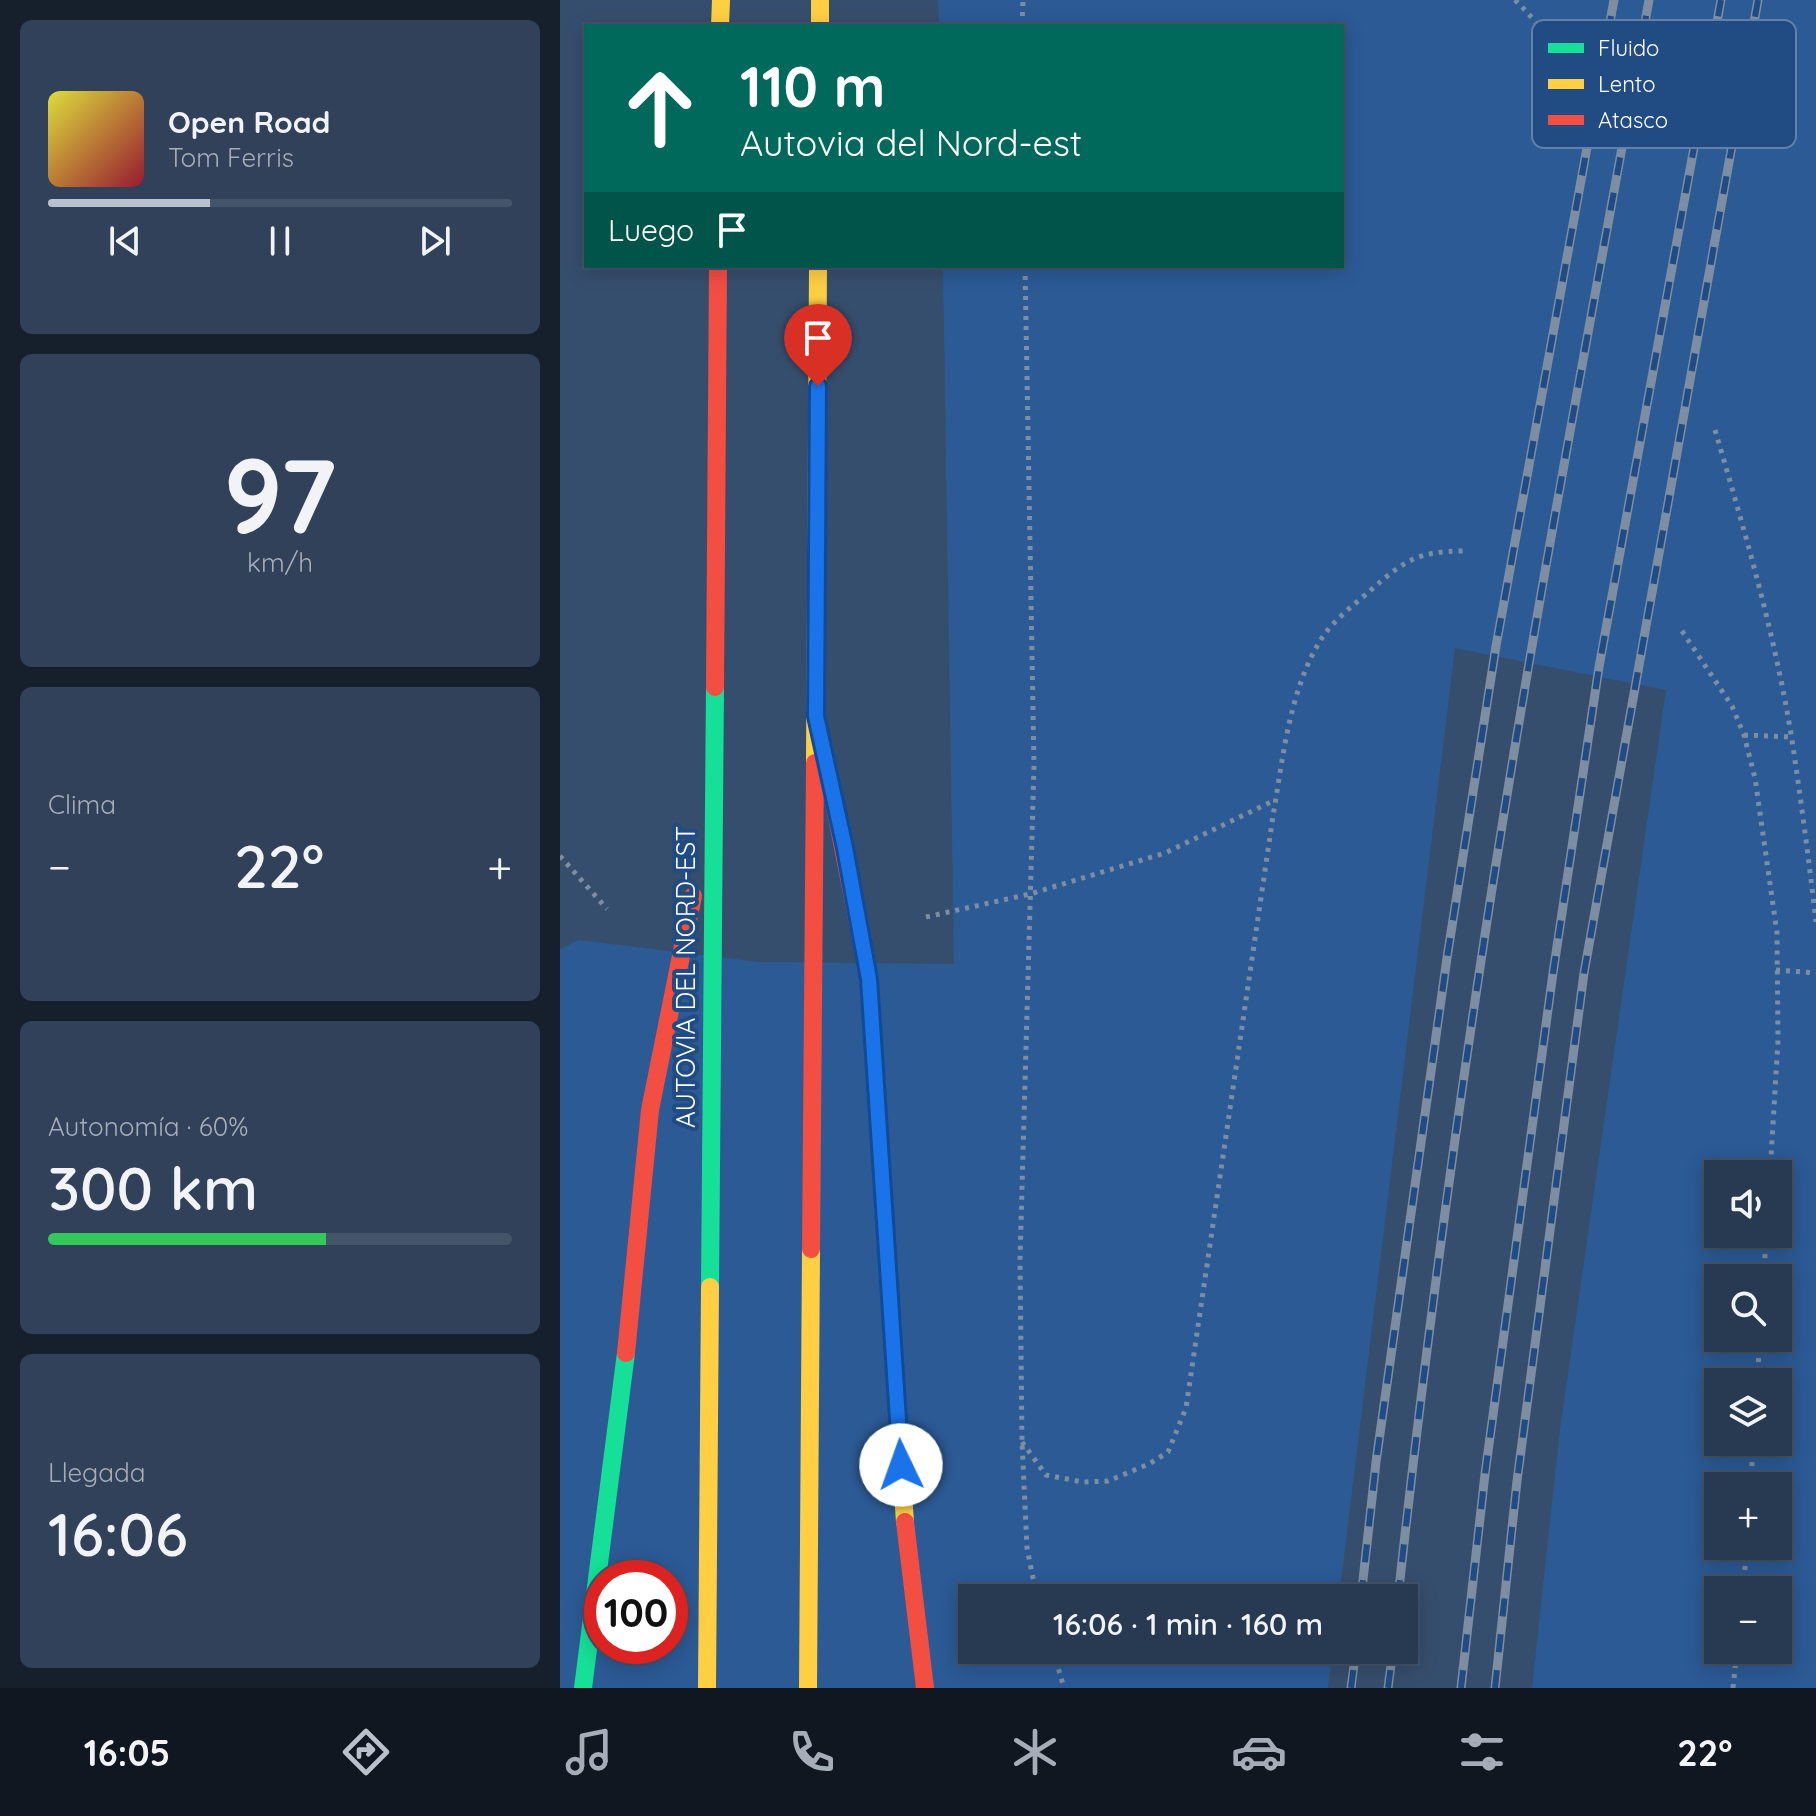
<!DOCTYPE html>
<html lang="es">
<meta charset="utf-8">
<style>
body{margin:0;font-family:Quicksand,sans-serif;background:#304159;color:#f1f3f6;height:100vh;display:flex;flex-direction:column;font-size:30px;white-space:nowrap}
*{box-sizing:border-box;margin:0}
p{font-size:26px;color:#a5adb8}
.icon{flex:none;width:44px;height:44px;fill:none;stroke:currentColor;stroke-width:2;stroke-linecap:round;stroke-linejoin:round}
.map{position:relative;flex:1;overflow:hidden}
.details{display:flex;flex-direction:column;gap:20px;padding:20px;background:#16202d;width:560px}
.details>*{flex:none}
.top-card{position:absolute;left:24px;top:24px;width:760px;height:244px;border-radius:0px;box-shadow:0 4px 20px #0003,0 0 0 2px #445469;background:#00695c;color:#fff;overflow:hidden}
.fabs{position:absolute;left:1144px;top:1160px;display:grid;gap:16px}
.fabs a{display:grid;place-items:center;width:88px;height:88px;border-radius:0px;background:#283a52;box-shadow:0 4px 20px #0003,0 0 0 2px #445469;font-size:40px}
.speed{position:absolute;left:24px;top:1560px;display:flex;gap:16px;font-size:40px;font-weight:700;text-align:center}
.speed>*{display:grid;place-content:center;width:104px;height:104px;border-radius:50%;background:#283a52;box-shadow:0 4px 20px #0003,0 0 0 2px #445469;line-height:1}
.speed .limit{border:12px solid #d22;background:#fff;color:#111}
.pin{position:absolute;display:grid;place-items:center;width:68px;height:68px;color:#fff;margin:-82px -34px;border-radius:50% 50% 50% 0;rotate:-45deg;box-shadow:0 0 8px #0007}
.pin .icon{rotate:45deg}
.me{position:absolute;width:88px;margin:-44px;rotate:357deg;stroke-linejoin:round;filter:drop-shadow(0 0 6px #0008)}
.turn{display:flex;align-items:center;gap:28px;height:168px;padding:0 24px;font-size:36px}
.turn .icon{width:104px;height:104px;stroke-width:2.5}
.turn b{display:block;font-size:56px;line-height:68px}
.then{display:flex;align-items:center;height:76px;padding:0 24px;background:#0003;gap:16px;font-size:30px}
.big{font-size:60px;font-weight:600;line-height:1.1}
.details .tile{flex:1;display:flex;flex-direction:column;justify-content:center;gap:12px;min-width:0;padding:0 28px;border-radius:12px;background:#304159}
.details .dial{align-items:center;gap:0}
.dial b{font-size:104px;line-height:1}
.song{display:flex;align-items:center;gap:24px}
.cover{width:96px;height:96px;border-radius:12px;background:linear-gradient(135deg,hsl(60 70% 55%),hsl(350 70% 35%))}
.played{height:8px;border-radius:4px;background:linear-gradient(90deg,#b9c1cc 35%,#445469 35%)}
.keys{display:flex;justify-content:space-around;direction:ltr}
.heat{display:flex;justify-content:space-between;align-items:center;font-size:44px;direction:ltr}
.charge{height:12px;border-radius:6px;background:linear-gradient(90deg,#34c759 60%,#445469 0)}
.trip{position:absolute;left:398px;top:1584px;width:460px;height:80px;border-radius:0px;background:#283a52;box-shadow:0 4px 20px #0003,0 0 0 2px #445469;font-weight:600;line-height:80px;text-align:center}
.tabs{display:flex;height:128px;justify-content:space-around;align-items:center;background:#101721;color:#a5adb8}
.tabs .icon{width:56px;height:56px}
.tabs .active{color:#b9c1cc}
.tabs b{font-size:36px;color:#f1f3f6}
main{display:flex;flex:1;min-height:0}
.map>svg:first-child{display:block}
.green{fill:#2c5a95;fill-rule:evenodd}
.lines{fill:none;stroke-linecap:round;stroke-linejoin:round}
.path{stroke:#7c8ea3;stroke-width:5;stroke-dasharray:4 6;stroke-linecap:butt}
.fast{stroke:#16e098;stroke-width:18}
.slow{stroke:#ffcf43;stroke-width:18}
.jam{stroke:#f24e42;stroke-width:18}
.rail-casing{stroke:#7d8ea3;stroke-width:9}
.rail{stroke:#204b83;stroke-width:6;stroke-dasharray:18;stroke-linecap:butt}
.route-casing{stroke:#114b97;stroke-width:20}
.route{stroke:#1a73e8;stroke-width:14}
.labels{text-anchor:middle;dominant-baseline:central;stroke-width:8;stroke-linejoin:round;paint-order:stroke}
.street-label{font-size:26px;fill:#fff;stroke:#204b83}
.key{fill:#204b83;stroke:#6381a8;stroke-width:2}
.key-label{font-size:22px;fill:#fff}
</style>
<main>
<section class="details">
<div class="tile">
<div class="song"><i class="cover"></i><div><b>Open Road</b><p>Tom Ferris</p></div></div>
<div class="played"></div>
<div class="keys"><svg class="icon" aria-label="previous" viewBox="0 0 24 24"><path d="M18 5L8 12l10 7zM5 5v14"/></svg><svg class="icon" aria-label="pause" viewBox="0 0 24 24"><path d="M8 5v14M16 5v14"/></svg><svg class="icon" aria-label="next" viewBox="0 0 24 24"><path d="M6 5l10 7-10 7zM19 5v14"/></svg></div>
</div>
<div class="tile dial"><b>97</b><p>km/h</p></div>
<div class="tile"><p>Clima</p>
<div class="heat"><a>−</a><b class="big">22°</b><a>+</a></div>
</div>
<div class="tile"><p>Autonomía · 60%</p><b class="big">300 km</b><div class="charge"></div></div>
<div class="tile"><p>Llegada</p><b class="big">16:06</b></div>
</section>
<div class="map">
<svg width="1256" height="1688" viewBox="0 0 1256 1688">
<rect width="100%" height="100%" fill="#364e6d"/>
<path class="green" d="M378,0H1256V1688H972L1000,1429L1106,690L895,648L779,1598H412V1650H773L768,1688H0V949L19,940L199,962L394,964L383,266H782V26H379ZM1158,1174H1218V1234H1158ZM1158,1278H1218V1338H1158ZM1158,1382H1218V1442H1158ZM1158,1486H1218V1546H1158ZM42,1578H110V1646H42ZM1158,1590H1218V1650H1158Z"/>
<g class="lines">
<path class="path" d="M955,0C981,25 992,44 1005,77
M462,26L463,0
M465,266L474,765L460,1260L462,1442L467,1548L477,1598
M1155,430C1185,532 1215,635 1232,740C1241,800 1249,861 1256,922
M1122,631L1172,706L1184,735L1195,778L1217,933L1218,1041L1210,1174
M1184,735L1231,737
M0,856L47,909
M366,917L470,894L605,853L715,800
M1216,970L1256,973
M1204,1278L1206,1234
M1197,1382L1200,1338
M462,1442L486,1475L523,1482L548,1481L589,1464L608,1452L626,1408L713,816C723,758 729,692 760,641C772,621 795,604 812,589C845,560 859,551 904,551
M1191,1486L1193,1442
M1183,1590L1187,1546
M493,1650L504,1688
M1173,1688L1177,1650"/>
<path class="fast" d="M150,1287L155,687
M23,1688L66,1353"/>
<path class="slow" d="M260,0V26
M160,26L161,0
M255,763L258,266
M318,1119L345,1522
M147,1688L150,1287
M248,1688L251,1249"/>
<path class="jam" d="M155,687L158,266
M272,792L309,979L318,1119
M251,1249L255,763
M66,1353L90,1110L133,896
M345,1522L365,1688"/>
<defs>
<path id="rail" d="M801,1598L816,1462L887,958L936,646L1054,0
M838,1598C861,1385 889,1173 921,961C969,640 1031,320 1089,0
M791,1688L796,1650
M828,1688L833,1650
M901,1688L925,1474L993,973L1039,667L1161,0
M935,1688L957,1481L1024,973L1198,0"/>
</defs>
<use href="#rail" class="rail-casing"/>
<use href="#rail" class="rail"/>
</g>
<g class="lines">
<defs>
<path id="route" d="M258,386L256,716L285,848L309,979L341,1465"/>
</defs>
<use href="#route" class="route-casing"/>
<use href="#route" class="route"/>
</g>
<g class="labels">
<g class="street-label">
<text transform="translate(125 977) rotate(-90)">AUTOVIA DEL NORD-EST</text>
</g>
</g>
<rect x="972" y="20" width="264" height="128" rx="12" class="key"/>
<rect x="988" y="43" width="36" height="10" fill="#16e098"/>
<rect x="988" y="79" width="36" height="10" fill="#ffcf43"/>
<rect x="988" y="115" width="36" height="10" fill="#f24e42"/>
<g class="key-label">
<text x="1038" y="56">Fluido</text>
<text x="1038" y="92">Lento</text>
<text x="1038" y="128">Atasco</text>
</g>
</svg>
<div class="fabs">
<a><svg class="icon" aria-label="sound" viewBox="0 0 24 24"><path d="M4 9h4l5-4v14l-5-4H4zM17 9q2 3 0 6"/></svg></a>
<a><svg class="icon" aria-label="search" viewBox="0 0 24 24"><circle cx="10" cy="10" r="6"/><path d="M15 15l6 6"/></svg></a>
<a><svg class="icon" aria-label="layers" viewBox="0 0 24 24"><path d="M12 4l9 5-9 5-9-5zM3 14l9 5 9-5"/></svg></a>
<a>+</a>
<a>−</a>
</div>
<div class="speed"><div class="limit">100</div></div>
<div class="pin" style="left:258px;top:386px;background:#d93025"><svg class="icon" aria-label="arrive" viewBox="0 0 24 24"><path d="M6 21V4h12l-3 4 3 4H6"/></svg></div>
<svg class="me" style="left:341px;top:1465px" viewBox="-20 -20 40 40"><circle r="19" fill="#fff"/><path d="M0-13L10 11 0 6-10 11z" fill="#1a73e8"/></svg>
<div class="trip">16:06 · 1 min · 160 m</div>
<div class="top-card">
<div class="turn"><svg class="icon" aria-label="ahead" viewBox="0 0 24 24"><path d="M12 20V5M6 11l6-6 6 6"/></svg><div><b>110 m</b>Autovia del Nord-est</div></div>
<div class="then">Luego<svg class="icon" aria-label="arrive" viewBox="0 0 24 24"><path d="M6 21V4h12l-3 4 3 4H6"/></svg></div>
</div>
</div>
</main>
<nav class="tabs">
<b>16:05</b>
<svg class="icon active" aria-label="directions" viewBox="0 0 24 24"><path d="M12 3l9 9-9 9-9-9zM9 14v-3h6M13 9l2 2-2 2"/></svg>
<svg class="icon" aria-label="music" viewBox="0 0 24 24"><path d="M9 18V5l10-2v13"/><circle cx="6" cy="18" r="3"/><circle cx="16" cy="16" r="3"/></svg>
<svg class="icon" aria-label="phone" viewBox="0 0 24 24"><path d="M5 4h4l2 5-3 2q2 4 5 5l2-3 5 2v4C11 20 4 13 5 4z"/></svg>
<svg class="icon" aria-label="climate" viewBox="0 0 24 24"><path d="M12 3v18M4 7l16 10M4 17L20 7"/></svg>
<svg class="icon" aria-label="car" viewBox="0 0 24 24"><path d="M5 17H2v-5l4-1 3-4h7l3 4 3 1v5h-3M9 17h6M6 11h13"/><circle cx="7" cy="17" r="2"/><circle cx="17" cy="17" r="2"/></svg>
<svg class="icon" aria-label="filters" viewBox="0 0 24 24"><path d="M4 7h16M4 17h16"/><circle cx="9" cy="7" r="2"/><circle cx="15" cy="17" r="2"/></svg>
<b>22°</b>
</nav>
